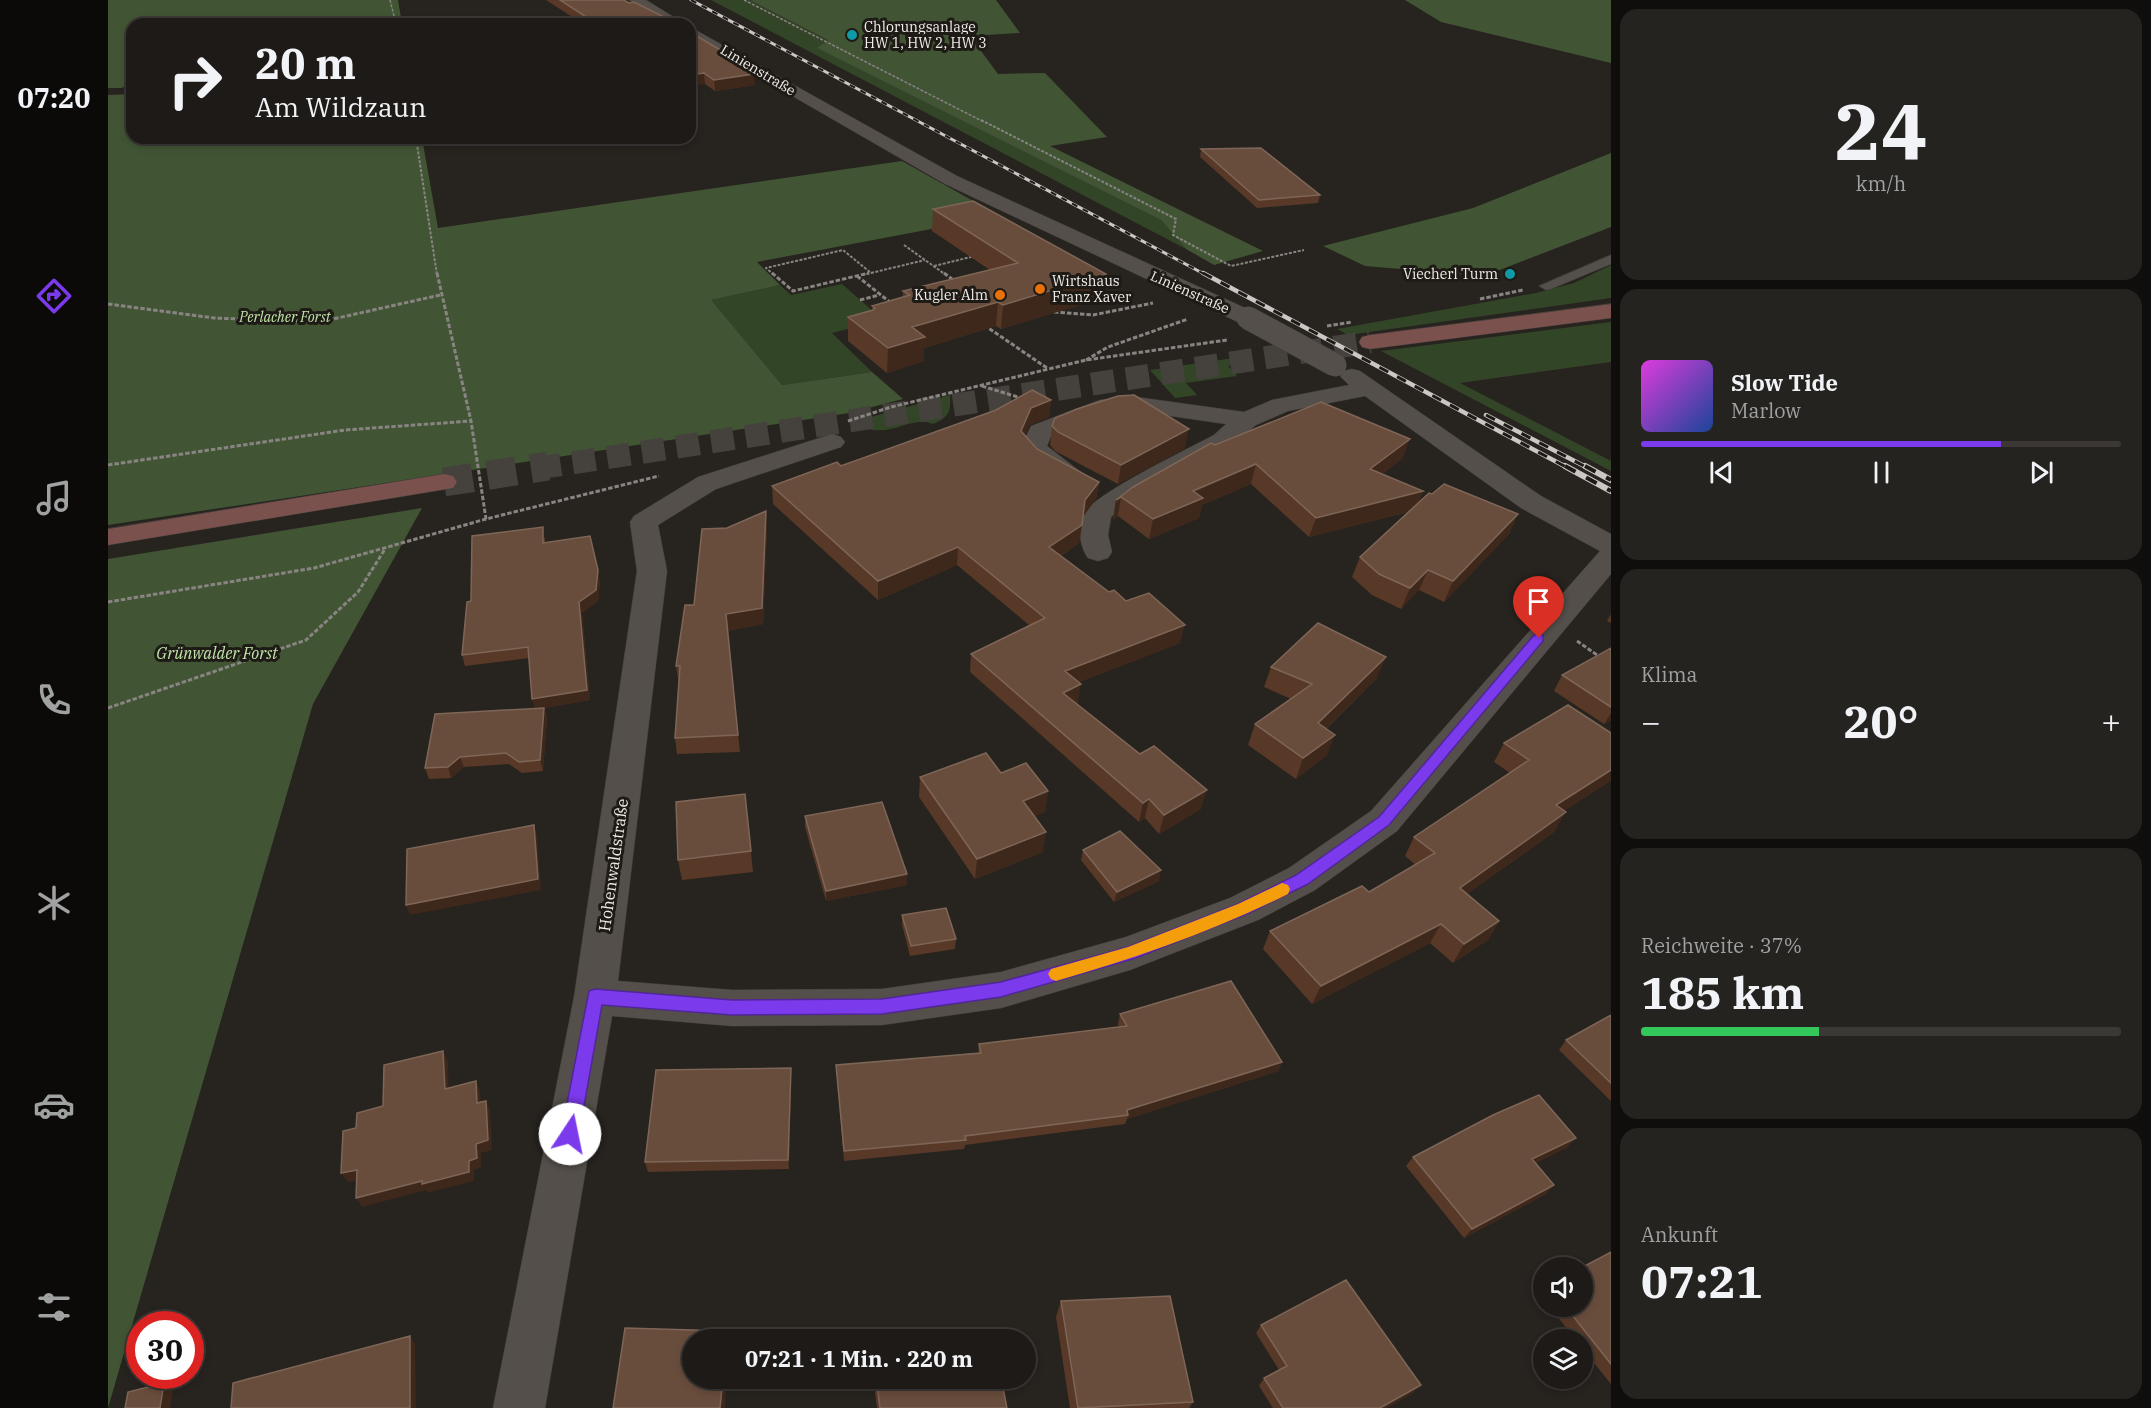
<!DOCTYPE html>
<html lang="de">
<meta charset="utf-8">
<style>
body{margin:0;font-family:"IBM Plex Serif",serif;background:#252320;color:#f1f3f6;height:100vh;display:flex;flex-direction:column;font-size:22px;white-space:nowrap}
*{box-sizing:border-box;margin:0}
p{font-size:20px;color:#a0a1a1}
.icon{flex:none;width:33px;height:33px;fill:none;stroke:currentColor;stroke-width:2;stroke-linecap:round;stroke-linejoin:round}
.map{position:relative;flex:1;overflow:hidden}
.drawer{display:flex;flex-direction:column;gap:9px;padding:9px;background:#100e0d;width:540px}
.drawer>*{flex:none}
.top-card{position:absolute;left:18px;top:18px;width:570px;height:126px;border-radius:18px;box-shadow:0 3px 9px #0003,0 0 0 2px #3b3836;background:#1d1a17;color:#f1f3f6;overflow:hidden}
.fabs{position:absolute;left:1425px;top:1257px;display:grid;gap:12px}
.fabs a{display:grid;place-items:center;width:60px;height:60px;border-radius:50%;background:#1d1a17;box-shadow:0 3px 9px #0003,0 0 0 2px #3b3836;font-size:30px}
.speed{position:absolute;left:18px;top:1311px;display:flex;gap:12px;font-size:30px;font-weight:700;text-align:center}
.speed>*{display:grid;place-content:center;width:78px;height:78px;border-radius:50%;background:#1d1a17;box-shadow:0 3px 9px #0003,0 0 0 2px #3b3836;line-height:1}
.speed .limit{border:9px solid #d22;background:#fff;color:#111}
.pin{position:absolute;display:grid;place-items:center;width:51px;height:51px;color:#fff;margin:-62px -26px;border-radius:50% 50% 50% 0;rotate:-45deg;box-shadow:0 0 6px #0007}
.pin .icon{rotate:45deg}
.me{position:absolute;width:66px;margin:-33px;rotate:11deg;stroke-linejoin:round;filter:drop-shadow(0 0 4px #0008)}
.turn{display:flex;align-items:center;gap:21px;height:126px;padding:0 30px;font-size:27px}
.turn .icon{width:78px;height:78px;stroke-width:2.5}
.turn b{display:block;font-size:42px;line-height:51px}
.big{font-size:45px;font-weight:800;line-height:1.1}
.drawer .tile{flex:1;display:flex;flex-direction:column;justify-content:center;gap:9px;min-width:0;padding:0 21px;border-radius:18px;background:#252320}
.drawer .dial{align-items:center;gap:0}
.dial b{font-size:78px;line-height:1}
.song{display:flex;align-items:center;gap:18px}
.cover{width:72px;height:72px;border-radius:9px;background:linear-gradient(135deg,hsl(300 70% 55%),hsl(220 70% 35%))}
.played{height:6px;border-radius:3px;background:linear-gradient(90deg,#7c3aed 75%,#3b3836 75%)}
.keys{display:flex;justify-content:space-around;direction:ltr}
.heat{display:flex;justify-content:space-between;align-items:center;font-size:33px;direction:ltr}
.charge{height:9px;border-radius:4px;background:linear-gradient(90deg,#34c759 37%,#3b3836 0)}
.trip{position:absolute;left:574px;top:1329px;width:354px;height:60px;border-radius:30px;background:#1d1a17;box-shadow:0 3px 9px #0003,0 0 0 2px #3b3836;font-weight:800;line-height:60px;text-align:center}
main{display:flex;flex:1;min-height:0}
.tabs{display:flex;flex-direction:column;width:108px;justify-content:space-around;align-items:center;background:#0c0a09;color:#a0a1a1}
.tabs .icon{width:42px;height:42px}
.tabs .selected{color:#7c3aed}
.tabs b{font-size:27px;color:#f1f3f6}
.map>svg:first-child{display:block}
.green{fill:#334527}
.forest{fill:#415534}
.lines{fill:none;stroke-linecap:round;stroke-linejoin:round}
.secondary-tunnel-far1{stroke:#45413d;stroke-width:23;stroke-dasharray:23 12;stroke-linecap:butt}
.secondary-tunnel{stroke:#45413d;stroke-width:29;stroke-dasharray:29 15;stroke-linecap:butt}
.lane-casing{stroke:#413e3a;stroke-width:1}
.street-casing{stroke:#413e3a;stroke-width:1}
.secondary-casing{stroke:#413e3a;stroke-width:1}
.path-far2{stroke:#888481;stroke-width:1.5;stroke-dasharray:3 1.5;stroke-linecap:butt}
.path-far1{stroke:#888481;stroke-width:2;stroke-dasharray:3 1.5;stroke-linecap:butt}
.path{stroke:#888481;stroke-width:3;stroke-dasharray:4.5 2;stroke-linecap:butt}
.lane{fill:#544f4a;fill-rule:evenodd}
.street{fill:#544f4a;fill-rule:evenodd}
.secondary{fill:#7b514d;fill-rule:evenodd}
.rail-far2-casing{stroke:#cac7c4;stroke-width:3}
.rail-far1-casing{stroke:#cac7c4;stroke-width:4.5}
.rail-casing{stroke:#cac7c4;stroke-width:6}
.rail-far2{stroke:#1e1a15;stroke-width:2;stroke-dasharray:6;stroke-linecap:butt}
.rail-far1{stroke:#1e1a15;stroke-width:3;stroke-dasharray:10;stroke-linecap:butt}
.rail{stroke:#1e1a15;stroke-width:4;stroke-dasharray:12;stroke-linecap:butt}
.street-bridge-casing{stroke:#413e3a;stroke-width:24;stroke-linecap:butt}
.street-bridge{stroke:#544f4a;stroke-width:23}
.wall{fill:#583928}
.shaded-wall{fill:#3e281b}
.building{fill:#694d3c;stroke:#7e6657;stroke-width:1.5}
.route{fill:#7c3aed;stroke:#51269a;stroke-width:1.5}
.slow{fill:#f59e0b}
.culture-dot{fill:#0f9aa8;stroke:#1e1a15;stroke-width:2}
.food-dot{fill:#e8710a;stroke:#1e1a15;stroke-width:2}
.labels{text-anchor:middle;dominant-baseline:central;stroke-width:6;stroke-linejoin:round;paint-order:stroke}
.far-poi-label{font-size:14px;fill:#efece9;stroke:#1e1a15;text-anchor:start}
.far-street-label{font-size:14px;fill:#efece9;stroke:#1e1a15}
.far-park-label{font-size:14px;font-style:italic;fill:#c1e5aa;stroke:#1e1a15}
.park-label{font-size:16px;font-style:italic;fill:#c1e5aa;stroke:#1e1a15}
.street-label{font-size:16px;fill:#efece9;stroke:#1e1a15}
</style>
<main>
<nav class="tabs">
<b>07:20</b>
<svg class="icon selected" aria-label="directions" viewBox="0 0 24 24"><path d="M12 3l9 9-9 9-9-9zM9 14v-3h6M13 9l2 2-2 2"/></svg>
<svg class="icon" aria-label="music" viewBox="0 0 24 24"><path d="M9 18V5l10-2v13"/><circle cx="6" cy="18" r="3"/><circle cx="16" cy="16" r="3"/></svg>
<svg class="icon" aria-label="phone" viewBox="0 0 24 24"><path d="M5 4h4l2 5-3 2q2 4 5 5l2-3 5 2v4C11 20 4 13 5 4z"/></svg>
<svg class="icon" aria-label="climate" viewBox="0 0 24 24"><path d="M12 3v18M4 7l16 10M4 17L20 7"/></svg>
<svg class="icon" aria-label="car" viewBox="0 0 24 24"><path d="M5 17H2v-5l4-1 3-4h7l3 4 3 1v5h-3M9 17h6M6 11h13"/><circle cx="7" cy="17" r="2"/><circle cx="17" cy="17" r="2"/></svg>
<svg class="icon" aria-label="filters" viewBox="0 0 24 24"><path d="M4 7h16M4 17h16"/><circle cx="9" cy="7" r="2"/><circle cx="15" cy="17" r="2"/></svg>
</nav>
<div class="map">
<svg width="1503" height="1408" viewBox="0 0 1503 1408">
<rect width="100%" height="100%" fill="#27231f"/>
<path class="green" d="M603,0H642L720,40L710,48L1053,220L1078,249Z
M1503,265V298L1240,335L1229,329L1428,293L1466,283Z
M734,284L775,320L724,333L764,372L674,385L602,300L672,285L683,295Z
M1503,322V362L1352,383L1503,461V471L1273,351Z
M1133,357L1139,363L1120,366L1129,376L1078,383L1089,395L1067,398L1042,370Z
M842,395C843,412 841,417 825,424C800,415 781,442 748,424L752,420Z"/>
<path class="forest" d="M0,0H290L294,24H24V81L14,88H0Z
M642,0H888L912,33L862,36L890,74L937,73L999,137L942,146L1155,251L1106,265L1078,249L1053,220L709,48L720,40Z
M1297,0H1503V63L1333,22Z
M24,94V138H314L330,228L794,161L892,216L649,262L672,285L603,300L674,385L764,372L795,399L741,413L0,525V95Z
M1503,153V227L1376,276L1257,266L1215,246L1365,208Z
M314,508L205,704L0,1408V559Z"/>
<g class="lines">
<path class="secondary-tunnel-far1" d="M430,468L1262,342"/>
<path class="secondary-tunnel" d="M336,482L440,466"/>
<defs>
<path id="lane" d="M1503,255V264L1443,289L1438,290L1431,286Z"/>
<path id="street" d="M521,0H538L577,24H560Z
M582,27L849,176L1148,313L1151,318L1148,323H1132L837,184L582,37Z
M1244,369L1252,371L1433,496L1503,534V574L1289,831L1207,890L1150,920L1022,970L893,1008L774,1025L624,1026L504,1016L437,1408H385L466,997L529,571L522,522L526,516L590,477L724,434L733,437L737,442L733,447L608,489L550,525L559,571L510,981L624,990L774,989L893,972L1018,937L1122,898L1181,868L1263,811L1492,551L1413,508L1257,396L1180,411L1148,425L1124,445L1020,504L1003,517L1000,535L1004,552L1000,558L990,561L980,558C971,546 970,528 976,514C985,494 1082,448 1106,435L1118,424L1028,411L996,414L943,436L939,446L974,473L970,479L961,481L928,465L913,447L923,426L992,400L1028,397L1136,412L1164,400L1241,385L1232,376L1236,371Z"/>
<path id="secondary" d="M1503,304V318L1262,349L1254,347L1251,342L1254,337L1262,335Z
M336,474L345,476L349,482L345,488L0,545V529Z"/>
</defs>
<use href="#lane" class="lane-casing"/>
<use href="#street" class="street-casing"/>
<use href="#secondary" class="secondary-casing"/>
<path class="path-far2" d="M282,0L288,24
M636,0L876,122"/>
<path class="path-far1" d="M873,120L1068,219L1065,235L1123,266L1196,250
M308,138L329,275
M796,245L838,275
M826,266L867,256
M763,273L817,260
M666,275L658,268L735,250L763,273
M754,275L763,273"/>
<path class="path" d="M329,273L363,421L378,519
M664,273L685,291L761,273
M836,273L848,282
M749,276L783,303
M1372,299L1415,290
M752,300L771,295
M0,304L106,318L212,322L332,295
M946,312L985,315L1045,303
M876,325L939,368
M1219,326L1244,322
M978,360L1000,347L1080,319
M874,386L913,398
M740,421L783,407L978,360L1119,340
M0,465L237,430L363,421
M0,602L206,568L378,519L551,476
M1469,641L1492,657
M0,708L198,640L250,592L277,549"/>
<use href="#lane" class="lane"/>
<use href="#street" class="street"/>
<use href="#secondary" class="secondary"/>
<defs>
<path id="rail-far2" d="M583,0L1098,275"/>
<path id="rail-far1" d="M1095,273L1460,468
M1378,415L1480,468"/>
<path id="rail" d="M1457,466L1503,491
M1477,466L1503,480"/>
</defs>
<use href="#rail-far2" class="rail-far2-casing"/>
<use href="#rail-far1" class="rail-far1-casing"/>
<use href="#rail" class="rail-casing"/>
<use href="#rail-far2" class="rail-far2"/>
<use href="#rail-far1" class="rail-far1"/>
<use href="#rail" class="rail"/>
<defs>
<path id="street-bridge" d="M1140,318L1227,365"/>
</defs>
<use href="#street-bridge" class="street-bridge-casing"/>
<use href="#street-bridge" class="street-bridge"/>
</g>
<path class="wall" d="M438,0H516L569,24H475Z
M582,32L647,85L607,91L597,84Z
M1093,149L1212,195L1210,203L1149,208L1092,157Z
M825,209L998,274L995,298L893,329L888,326L816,348V361L779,373L740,341V317L764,310V306L795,297V291L882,270L824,231Z
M943,400L941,417L921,425L917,435L929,449L991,482L988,499L975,517L971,543L953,556L1001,592L1018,601L1072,643L971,682L970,702L968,704L1093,809L1051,834L1037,818L1031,822L862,672L863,654L921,625L849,565L770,600L665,504L664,486Z
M944,426L1077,448L1010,484L947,451L942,445Z
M1107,445L1295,458L1274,474L1315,491L1311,502L1324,494L1410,514L1401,534L1336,602L1311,590L1293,609L1264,595L1244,577L1252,557L1300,512L1201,537L1143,484L1094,505L1091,518L1041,539L1010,516L1005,520L1008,500L1025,487Z
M659,527L655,624L619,631L632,752L569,754L567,738L571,683L568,666L586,605Z
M437,537V543L492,581L490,601L474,613L482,700L436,708L439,718L435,771L414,773L401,764L356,767L343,778L321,779L317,768L427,708L421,658L357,666L354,655L363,601Z
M1503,614V623L1499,621Z
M1503,648V720L1496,724L1446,691L1454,675Z
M1163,667L1269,678L1218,729L1219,755L1188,779L1140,745L1147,724L1183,699L1156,687Z
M1460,705L1457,811L1446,832L1359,894L1391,921L1380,940L1345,963L1322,943L1204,1004L1155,949L1162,931L1261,892L1308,865L1297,856L1306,837L1402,773L1386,762L1396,743Z
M893,773L940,791L937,812L926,816L935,852L867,879L811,797L812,777Z
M637,794L645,872L574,880L570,860Z
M697,816L799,874V885L718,901L697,827Z
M975,850L1051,881L1006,902L973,860Z
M794,915L848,939L847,949L802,956L794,925Z
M1012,1014L1174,1062L1170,1071L1019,1119L1017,1124L857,1145L856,1149L736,1161L728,1065L870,1053L871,1044L1011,1027L1010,1024Z
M1503,1015V1101L1451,1050L1458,1040Z
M683,1068V1078L681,1169L540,1172L537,1162Z
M1460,1147L1427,1163L1438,1194L1356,1238L1298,1166L1305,1157Z
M1503,1252V1384L1474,1348V1340H1468L1441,1306H1474Z
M1436,1289V1299L1431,1294Z
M953,1301L1085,1402L1081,1408H962L948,1317Z
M1153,1325L1305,1393L1278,1408H1165L1151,1386L1156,1378L1171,1370L1148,1333Z
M765,1378H893L899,1408H769Z"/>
<path class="shaded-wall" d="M596,73L597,84L582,86V75Z
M646,74L647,85L607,91L606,80Z
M998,274L995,298L893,329L895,305Z
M890,302L888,326L816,348V361L779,373L780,348L804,327Z
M943,400L941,417L921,425L911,448L913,431L923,408Z
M1081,429L1077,448L1010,484L1013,465Z
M1302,439L1295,458L1255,488L1262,469Z
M1148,464L1143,484L1094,505L1091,518L1041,539L1045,519L1085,491Z
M991,482L988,499L974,518L977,500Z
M1315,491L1308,510L1201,537L1208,518Z
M1013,497L1010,516L1005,520L1008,500Z
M658,511L659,527L655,624L619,631L618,614Z
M1410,514L1401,534L1336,602L1345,581Z
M974,525L971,543L939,565L941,547Z
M850,547L849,565L770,600V581Z
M490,570L492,581L490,601L474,613L482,700L436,708L439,718L435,771L432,760L427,709L424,699L471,602Z
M1320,570L1311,590L1293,609L1302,588Z
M1077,625L1072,643L954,689L957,671Z
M1278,657L1269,678L1202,744L1210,723Z
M973,684L970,702L952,712L955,693Z
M1503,713V720L1496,724Z
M1227,735L1219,755L1188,779L1195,758Z
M352,757L356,767L343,778L340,767Z
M1503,770V781L1436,824L1448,805Z
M1099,790L1093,809L1051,834L1056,815Z
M940,791L937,812L912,822L915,801Z
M1041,799L1037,818L1031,822L1035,803Z
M1458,812L1446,832L1341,907L1352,888Z
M426,825L429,836L433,890L302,915L298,905Z
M938,832L935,852L867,879L869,859Z
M1053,870L1051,881L1006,902L1009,892Z
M799,874V885L718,901V891Z
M1391,921L1380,940L1345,963L1356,944Z
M1333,924L1322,943L1204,1004L1213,986Z
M335,1051L340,1061L341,1099L337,1089Z
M1174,1062L1170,1071L1019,1119L1020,1115L1019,1110Z
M683,1068V1078L681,1169L680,1160Z
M368,1081L372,1091L374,1112L369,1103Z
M378,1101L382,1110L384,1150L373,1153V1167L366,1170V1181L319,1193L318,1190L254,1207L248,1198L314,1181L361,1161L368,1144Z
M1468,1138L1460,1147L1416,1168L1424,1159Z
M249,1170L255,1179L240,1182L233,1173Z
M1446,1185L1438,1194L1356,1238L1364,1229Z
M302,1336L307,1344L308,1408H302Z
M615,1378H619L617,1408H612Z
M56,1383L65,1390L62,1408H52Z
M1313,1385L1305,1393L1278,1408H1272Z"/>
<path class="building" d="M452,0H516L521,3L526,2L556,17L569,24H489Z
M582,32L614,51L646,74L606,80L596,73L582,75Z
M1153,148L1212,195L1151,200L1093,149Z
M865,201L998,274L895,305L890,302L804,327L817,337L780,348L740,317L765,310L767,308L764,306L802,295L795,291L910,263L825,209Z
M924,390L943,400L923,408L913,431L929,449L991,482L977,500L974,525L941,547L1001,592L1006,590L1018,601L1041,593L1077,625L957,671L973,684L955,693L1032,754L1046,746L1099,790L1056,815L1041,799L1035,803L863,654L937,618L850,547L770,581L664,486L729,462L733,466L888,410Z
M1026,395L1081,429L1013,465L950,432L944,426L947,418L969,409L1010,396Z
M1213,402L1302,439L1262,469L1315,491L1208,518L1148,464L1085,491L1095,498L1045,519L1013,497L1008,500L1025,487L1103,443L1107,445Z
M1336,484L1410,514L1345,581L1320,570L1302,588L1271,574L1252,557L1321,493L1324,494Z
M658,511L654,608L618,614L630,735L567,738L572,666H568L577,605H586L594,529L619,528Z
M435,527V543L482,536L490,570L488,590L471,602L479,690L424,699L420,647L354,655L359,602L363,601L364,536Z
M1210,623L1278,657L1210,723L1227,735L1195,758L1147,724L1204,684L1163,667Z
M1503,648V707L1454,675Z
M1460,705L1503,733V770L1448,805L1458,812L1352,888L1391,921L1356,944L1333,924L1213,986L1162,931L1254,886L1261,892L1327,853L1306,837L1421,760L1396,743Z
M436,708L432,760L411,762L398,753L352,757L340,767L317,768L327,714Z
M878,753L893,773L918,763L940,791L915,801L938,832L869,859L812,777Z
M637,794L643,851L570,860L568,802Z
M774,802L799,874L718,891L697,816Z
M426,825L430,879L298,905L299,849Z
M1012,831L1053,870L1009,892L975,850Z
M838,908L848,939L803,946L794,915Z
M1123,981L1174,1062L1019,1110L1020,1115L857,1136L858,1140L736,1151L728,1065L873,1053L871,1044L1019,1026L1012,1014Z
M1503,1015V1083L1458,1040Z
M335,1051L337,1089L368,1081L369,1103L378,1101L380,1140L368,1144L369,1158L361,1161V1172L314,1184V1181L248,1198L249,1170L233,1173L235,1131L248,1128L249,1113L275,1106L276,1065Z
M683,1068L680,1160L537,1162L548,1070Z
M1431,1095L1468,1138L1424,1159L1446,1185L1364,1229L1305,1157L1385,1115Z
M1503,1252V1364L1457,1306H1474V1268H1473Z
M1238,1280L1313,1385L1272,1408H1175L1156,1378L1179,1366L1153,1325Z
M1062,1296L1085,1402L970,1408L953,1301Z
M517,1328L619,1331L618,1340H585V1378H615L612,1408H505Z
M302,1336V1408H123L125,1383Z
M884,1336L885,1340H862Z
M768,1378H893L899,1408H772Z
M56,1383L52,1408H17L20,1392Z"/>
<path class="route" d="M1431,634L1435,635V641L1281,825L1200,884L1141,913L1028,958L893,997L774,1014L624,1015L494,1005L471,1134L468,1140L462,1143L455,1140L453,1134L481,991L487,989L624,1000L774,999L893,982L1020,947L1130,904L1188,875L1271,817L1426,635Z"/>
<path class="slow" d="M1174,883L1180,885L1182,889L1180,894C1106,931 1028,958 948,981L943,979L940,974L943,969L1020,947L1130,904Z"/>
<g class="culture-dot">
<circle cx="744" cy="35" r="6"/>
<circle cx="1402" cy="274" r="6"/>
</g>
<g class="food-dot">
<circle cx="932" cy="289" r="6"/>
<circle cx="892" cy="295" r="6"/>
</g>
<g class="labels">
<g class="far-poi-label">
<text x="756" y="27">Chlorungsanlage<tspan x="756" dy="16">HW 1, HW 2, HW 3</tspan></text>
<text x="1390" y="274" text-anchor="end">Viecherl Turm</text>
<text x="944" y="281">Wirtshaus<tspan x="944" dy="16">Franz Xaver</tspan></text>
<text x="880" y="295" text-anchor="end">Kugler Alm</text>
</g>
<g class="far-street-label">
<text transform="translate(650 70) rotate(31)">Linienstraße</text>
<text transform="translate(1082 292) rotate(24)">Linienstraße</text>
</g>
<g class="far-park-label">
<text x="177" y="317">Perlacher Forst</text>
</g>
<g class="park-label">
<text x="109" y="653">Grünwalder Forst</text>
</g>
<g class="street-label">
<text transform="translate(505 865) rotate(-82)">Hohenwaldstraße</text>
</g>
</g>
</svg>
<div class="fabs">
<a><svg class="icon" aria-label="sound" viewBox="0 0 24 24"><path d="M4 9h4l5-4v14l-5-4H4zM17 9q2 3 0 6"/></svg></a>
<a><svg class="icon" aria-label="layers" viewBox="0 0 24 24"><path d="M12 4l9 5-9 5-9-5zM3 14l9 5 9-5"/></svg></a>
</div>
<div class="speed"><div class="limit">30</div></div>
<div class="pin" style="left:1431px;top:638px;background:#d93025"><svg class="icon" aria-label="arrive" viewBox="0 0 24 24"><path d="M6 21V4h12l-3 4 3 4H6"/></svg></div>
<svg class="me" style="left:462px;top:1134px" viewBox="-20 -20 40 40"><circle r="19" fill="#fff"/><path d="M0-13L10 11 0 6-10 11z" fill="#7c3aed"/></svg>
<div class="trip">07:21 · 1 Min. · 220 m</div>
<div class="top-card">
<div class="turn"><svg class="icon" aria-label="right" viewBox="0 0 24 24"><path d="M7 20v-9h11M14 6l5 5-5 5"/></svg><div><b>20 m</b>Am Wildzaun</div></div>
</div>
</div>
<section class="drawer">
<div class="tile dial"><b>24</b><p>km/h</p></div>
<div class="tile">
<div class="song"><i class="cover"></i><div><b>Slow Tide</b><p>Marlow</p></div></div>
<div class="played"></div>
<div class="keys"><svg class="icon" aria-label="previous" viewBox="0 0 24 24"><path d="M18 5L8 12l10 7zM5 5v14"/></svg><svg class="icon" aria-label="pause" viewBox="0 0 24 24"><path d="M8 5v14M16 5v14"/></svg><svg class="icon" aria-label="next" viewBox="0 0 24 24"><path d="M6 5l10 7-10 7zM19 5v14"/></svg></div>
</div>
<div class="tile"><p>Klima</p>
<div class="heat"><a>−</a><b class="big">20°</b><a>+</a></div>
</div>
<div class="tile"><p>Reichweite · 37%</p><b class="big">185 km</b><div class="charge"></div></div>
<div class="tile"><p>Ankunft</p><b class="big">07:21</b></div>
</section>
</main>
